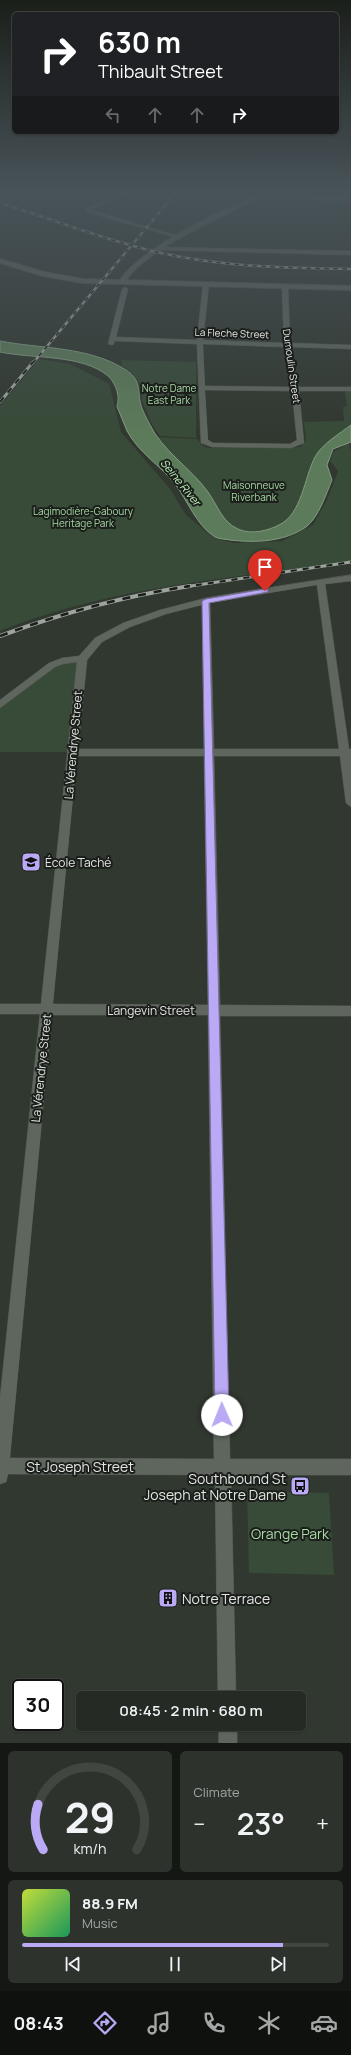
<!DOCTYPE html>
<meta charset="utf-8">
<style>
body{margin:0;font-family:Manrope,sans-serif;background:#2d322c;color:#f1f3f6;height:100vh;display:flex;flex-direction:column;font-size:15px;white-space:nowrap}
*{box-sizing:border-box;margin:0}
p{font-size:13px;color:#a3a7a6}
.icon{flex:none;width:22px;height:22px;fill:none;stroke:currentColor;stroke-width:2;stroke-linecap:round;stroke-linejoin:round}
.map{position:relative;height:1743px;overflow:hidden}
.sheet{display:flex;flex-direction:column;gap:8px;padding:8px;background:#141714;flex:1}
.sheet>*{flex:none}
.top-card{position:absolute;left:12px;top:12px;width:327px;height:122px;border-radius:6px;box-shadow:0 1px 3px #0004,0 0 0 1px #424641;background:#202124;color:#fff;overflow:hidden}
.speed{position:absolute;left:12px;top:1679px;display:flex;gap:8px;font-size:20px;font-weight:700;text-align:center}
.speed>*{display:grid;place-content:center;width:52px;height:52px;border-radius:50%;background:#252a24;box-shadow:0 1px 3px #0004,0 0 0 1px #424641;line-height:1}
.speed .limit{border:2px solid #111;border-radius:6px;background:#fff;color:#111}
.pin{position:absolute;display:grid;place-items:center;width:34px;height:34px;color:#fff;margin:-41px -17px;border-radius:50% 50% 50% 0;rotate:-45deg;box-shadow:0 0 4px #0007}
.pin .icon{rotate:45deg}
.me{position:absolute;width:44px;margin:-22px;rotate:359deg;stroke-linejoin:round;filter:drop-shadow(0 0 3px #0008)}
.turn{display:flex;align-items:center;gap:14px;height:84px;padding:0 20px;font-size:18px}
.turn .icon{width:52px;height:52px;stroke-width:2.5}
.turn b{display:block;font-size:28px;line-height:34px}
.lanes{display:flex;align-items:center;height:38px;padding:0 20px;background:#0003;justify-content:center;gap:20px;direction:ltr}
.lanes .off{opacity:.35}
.big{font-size:30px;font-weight:600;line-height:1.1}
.sheet .tile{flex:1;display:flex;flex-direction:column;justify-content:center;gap:6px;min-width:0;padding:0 14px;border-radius:6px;background:#2d322c}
.sheet .dial{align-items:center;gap:0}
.dial svg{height:104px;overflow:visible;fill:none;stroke:#424641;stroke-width:7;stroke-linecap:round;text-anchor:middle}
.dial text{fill:#f1f3f6;stroke:none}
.song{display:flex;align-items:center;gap:12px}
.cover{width:48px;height:48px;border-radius:6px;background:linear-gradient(135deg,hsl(70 70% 55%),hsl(150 70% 35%))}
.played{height:4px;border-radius:2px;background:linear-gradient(90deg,#baaaf6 85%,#424641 85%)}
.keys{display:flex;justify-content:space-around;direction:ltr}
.heat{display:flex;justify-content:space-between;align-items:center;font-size:22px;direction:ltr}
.sheet .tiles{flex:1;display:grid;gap:8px;grid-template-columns:1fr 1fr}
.tile:last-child{grid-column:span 2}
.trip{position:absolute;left:76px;top:1691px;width:230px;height:40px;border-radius:6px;background:#252a24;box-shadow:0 1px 3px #0004,0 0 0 1px #424641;font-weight:600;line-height:40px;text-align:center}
.tabs{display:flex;height:64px;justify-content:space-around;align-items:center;background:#0f110e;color:#a3a7a6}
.tabs .icon{width:28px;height:28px}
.tabs .on{color:#baaaf6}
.tabs b{font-size:18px;color:#f1f3f6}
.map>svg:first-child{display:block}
.green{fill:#384a38}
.water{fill:#5c7b5a;stroke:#849b82}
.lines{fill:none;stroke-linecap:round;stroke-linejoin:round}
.street-casing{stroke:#515750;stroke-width:1}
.secondary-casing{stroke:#515750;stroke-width:2}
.street{fill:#5f665e;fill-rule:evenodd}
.secondary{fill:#5f665e;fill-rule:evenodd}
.rail-far2-casing{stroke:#9da39d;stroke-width:2.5}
.rail-far1-casing{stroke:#9da39d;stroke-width:3}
.rail-casing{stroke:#9da39d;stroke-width:4}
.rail-far2{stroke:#1b1e1b;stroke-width:1.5;stroke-dasharray:4.5;stroke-linecap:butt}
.rail-far1{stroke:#1b1e1b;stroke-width:2;stroke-dasharray:6;stroke-linecap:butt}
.rail{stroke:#1b1e1b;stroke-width:2.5;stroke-dasharray:8;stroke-linecap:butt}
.route{fill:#baaaf6;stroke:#796ea0}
.labels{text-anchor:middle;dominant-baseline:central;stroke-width:4;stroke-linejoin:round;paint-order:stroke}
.far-street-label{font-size:10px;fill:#e1e6e1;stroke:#1b1e1b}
.far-park-label{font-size:10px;fill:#a6daa3;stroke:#1b1e1b}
.far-water-label{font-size:11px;font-style:italic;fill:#bdf2ba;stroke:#1b1e1b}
.street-label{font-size:12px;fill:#e1e6e1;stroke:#1b1e1b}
.poi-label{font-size:12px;fill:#e1e6e1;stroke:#1b1e1b;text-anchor:start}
.near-street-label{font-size:14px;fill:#e1e6e1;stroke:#1b1e1b}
.near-poi-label{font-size:14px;fill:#e1e6e1;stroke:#1b1e1b;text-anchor:end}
.near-park-label{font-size:14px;fill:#a6daa3;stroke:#1b1e1b}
</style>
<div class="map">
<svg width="351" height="1743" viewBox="0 0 351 1743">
<rect width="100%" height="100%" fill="#313830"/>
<path class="green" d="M275,190H351V198L270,195V193Z
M39,359L70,364L109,384L121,432L171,490L186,515L214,538L235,543L282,541L313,525L327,500L338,471L330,461L333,452L349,443L351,454V562C233,578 112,586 0,631V406Z
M121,360L196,362V438L160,436L152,425L142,401V387L133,374L122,366Z
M347,391H351V428L318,457L299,510L279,527L256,533L231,528L156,437L197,439L203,446L209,448L300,447L306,441L304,422L344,421L343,407L347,406L345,393Z
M82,659L73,752H0V705L52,665Z
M247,1491L329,1493L334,1575L249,1573Z"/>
<path class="water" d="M0,341C41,349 89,346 126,370C140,379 138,388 140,401C141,408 146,417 149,423C162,451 191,468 208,492C218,506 222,522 238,529C251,535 267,531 279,525C302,514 304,478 315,457C322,444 339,434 351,425V442L333,449L327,465L332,480C326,494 319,517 306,527C284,542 255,543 230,540C225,539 219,539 215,537C196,525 188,501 175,484C161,466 139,453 127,431C124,424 121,416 118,409C116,406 118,404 118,400C119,393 114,381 108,376C82,354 33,359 0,352Z"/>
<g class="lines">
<defs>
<path id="street" d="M128,190H135L92,210L181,237V239L97,215L88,212L86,209Z
M259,193L351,197V201L274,199L257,196Z
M160,247L351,251V255L158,250Z
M206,282L209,284L203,340L284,343L282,286L285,284L288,286L290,343L351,345V349L291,347L298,387H351V391H299L304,443L291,448L212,447L201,443L197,344L115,341L113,345L108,344L122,289L125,287L128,289L116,337L197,340L203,284ZM203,344L284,347L291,387L205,386ZM205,390L292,391L297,440L290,444L213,443L208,440Z
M351,575V581L325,584L349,749H351V807L346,803L340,756H214L220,1005L351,1006V1016H220L230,1459H351V1475H231L236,1698H218L215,1475L8,1474L6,1482L0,1484V1398L40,1014H0V1004H41L77,662L63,664L55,667L0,708V700L49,663L62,658L79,656L95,638L123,623L160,610L206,598L247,591ZM317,585L339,749H214L210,603ZM202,605L204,749H78L87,660L102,642L130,627L166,614ZM77,756H204L208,1005L53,1004ZM52,1015H208L214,1459L10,1458Z
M219,1724H237V1743H219Z"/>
<path id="secondary" d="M266,190H273C264,197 250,202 240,207C208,223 146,251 126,280L351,286V290L83,283L43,276L0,263V259L44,272L83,279L120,280C144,245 226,209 266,190Z"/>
</defs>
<use href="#street" class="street-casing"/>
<use href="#secondary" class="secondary-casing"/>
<use href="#street" class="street"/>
<use href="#secondary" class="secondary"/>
<defs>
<path id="rail-far2" d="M0,203C52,219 104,240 157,252C220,267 286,268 351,269
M33,363L178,190"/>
<path id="rail-far1" d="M0,402L33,362
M184,587L351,562"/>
<path id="rail" d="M0,636C62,613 125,596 190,586"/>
</defs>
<use href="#rail-far2" class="rail-far2-casing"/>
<use href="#rail-far1" class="rail-far1-casing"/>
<use href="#rail" class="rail-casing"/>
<use href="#rail-far2" class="rail-far2"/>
<use href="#rail-far1" class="rail-far1"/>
<use href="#rail" class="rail"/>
</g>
<linearGradient id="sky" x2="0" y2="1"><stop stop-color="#1b1f1a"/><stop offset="0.44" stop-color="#485359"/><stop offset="1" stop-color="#485359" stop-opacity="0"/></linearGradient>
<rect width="351" height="434" fill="url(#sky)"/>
<path class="route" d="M265,589H268V592L209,603L229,1415L227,1419L222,1421L217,1419L215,1415L202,601L206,599Z"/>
<defs>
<symbol id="school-square" viewBox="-11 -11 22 22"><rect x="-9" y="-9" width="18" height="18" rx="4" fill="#baaaf6" stroke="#1b1e1b"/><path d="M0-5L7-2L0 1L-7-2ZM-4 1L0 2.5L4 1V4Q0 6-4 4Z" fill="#111"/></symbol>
<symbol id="bus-square" viewBox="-11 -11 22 22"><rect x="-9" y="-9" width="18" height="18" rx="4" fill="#baaaf6" stroke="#1b1e1b"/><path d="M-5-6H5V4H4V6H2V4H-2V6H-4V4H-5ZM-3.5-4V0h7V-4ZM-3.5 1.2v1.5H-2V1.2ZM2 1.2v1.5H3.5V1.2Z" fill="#111"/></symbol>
<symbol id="building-square" viewBox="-11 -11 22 22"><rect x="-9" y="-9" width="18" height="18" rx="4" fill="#baaaf6" stroke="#1b1e1b"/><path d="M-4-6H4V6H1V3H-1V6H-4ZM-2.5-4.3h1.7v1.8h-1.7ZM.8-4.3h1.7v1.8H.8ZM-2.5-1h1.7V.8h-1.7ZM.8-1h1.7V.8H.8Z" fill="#111"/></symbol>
</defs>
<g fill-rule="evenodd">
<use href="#school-square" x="20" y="851" width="22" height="22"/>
<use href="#bus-square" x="289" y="1475" width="22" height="22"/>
<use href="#building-square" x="157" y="1587" width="22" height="22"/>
</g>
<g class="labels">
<g class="far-street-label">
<text transform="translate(232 333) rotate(2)">La Fleche Street</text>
<text transform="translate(292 366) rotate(82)">Dumoulin Street</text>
</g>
<g class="far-park-label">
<text x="169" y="388">Notre Dame<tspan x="169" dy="12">East Park</tspan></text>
<text x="254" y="485">Maisonneuve<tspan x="254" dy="12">Riverbank</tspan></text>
<text x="83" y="511">Lagimodière-Gaboury<tspan x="83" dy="12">Heritage Park</tspan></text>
</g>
<g class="far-water-label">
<text transform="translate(181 482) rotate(51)">Seine River</text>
</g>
<g class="street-label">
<text transform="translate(73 745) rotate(-85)">La Vérendrye Street</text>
<text x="151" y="1010">Langevin Street</text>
<text transform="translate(41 1068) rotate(-84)">La Vérendrye Street</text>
</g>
<g class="poi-label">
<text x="45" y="862">École Taché</text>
</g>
<g class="near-street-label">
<text x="80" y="1466">St Joseph Street</text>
</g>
<g class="near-poi-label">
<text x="286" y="1478">Southbound St<tspan x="286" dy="16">Joseph at Notre Dame</tspan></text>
<text x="182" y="1598" text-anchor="start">Notre Terrace</text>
</g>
<g class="near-park-label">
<text x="290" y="1533">Orange Park</text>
</g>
</g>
</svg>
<div class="speed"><div class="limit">30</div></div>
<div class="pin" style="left:265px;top:591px;background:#d93025"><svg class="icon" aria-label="arrive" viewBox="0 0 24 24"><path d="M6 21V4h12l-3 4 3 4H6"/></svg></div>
<svg class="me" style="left:222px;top:1415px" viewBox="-20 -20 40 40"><circle r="19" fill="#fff"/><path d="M0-13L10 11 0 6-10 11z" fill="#baaaf6"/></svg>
<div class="trip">08:45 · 2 min · 680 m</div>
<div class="top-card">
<div class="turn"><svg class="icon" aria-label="right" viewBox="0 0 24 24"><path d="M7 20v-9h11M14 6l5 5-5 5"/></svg><div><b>630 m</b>Thibault Street</div></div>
<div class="lanes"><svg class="icon off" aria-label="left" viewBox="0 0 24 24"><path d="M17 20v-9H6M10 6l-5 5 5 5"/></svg><svg class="icon off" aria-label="ahead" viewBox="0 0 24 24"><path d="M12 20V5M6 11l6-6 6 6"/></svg><svg class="icon off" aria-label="ahead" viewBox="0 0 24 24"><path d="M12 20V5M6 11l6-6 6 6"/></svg><svg class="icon" aria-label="right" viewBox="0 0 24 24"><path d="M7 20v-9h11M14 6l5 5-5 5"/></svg></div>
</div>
</div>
<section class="sheet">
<div class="tiles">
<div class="tile dial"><svg viewBox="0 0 100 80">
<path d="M14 69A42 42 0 1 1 86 69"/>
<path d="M14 69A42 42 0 0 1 10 34" stroke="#baaaf6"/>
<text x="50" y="56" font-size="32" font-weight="700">29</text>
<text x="50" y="72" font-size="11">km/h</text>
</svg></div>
<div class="tile"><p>Climate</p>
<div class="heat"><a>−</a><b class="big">23°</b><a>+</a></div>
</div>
<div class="tile">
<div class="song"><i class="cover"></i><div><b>88.9 FM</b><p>Music</p></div></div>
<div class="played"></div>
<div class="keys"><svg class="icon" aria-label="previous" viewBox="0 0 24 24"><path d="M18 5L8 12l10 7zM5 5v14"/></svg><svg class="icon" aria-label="pause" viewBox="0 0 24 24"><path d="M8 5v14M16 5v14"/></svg><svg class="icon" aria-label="next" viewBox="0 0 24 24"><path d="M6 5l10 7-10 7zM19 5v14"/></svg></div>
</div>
</div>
</section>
<nav class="tabs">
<b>08:43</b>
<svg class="icon on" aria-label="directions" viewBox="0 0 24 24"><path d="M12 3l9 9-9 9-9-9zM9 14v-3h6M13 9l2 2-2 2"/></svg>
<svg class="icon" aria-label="music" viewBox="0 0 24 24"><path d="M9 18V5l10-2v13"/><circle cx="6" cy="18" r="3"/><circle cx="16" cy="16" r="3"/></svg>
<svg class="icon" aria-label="phone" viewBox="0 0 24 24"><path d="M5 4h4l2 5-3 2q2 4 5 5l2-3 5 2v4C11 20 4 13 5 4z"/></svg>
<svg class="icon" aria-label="climate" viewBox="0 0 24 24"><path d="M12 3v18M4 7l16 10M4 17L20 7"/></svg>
<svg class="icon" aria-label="car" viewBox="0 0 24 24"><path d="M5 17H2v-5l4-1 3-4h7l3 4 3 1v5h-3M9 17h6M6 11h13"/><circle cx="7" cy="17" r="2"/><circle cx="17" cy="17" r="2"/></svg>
</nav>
